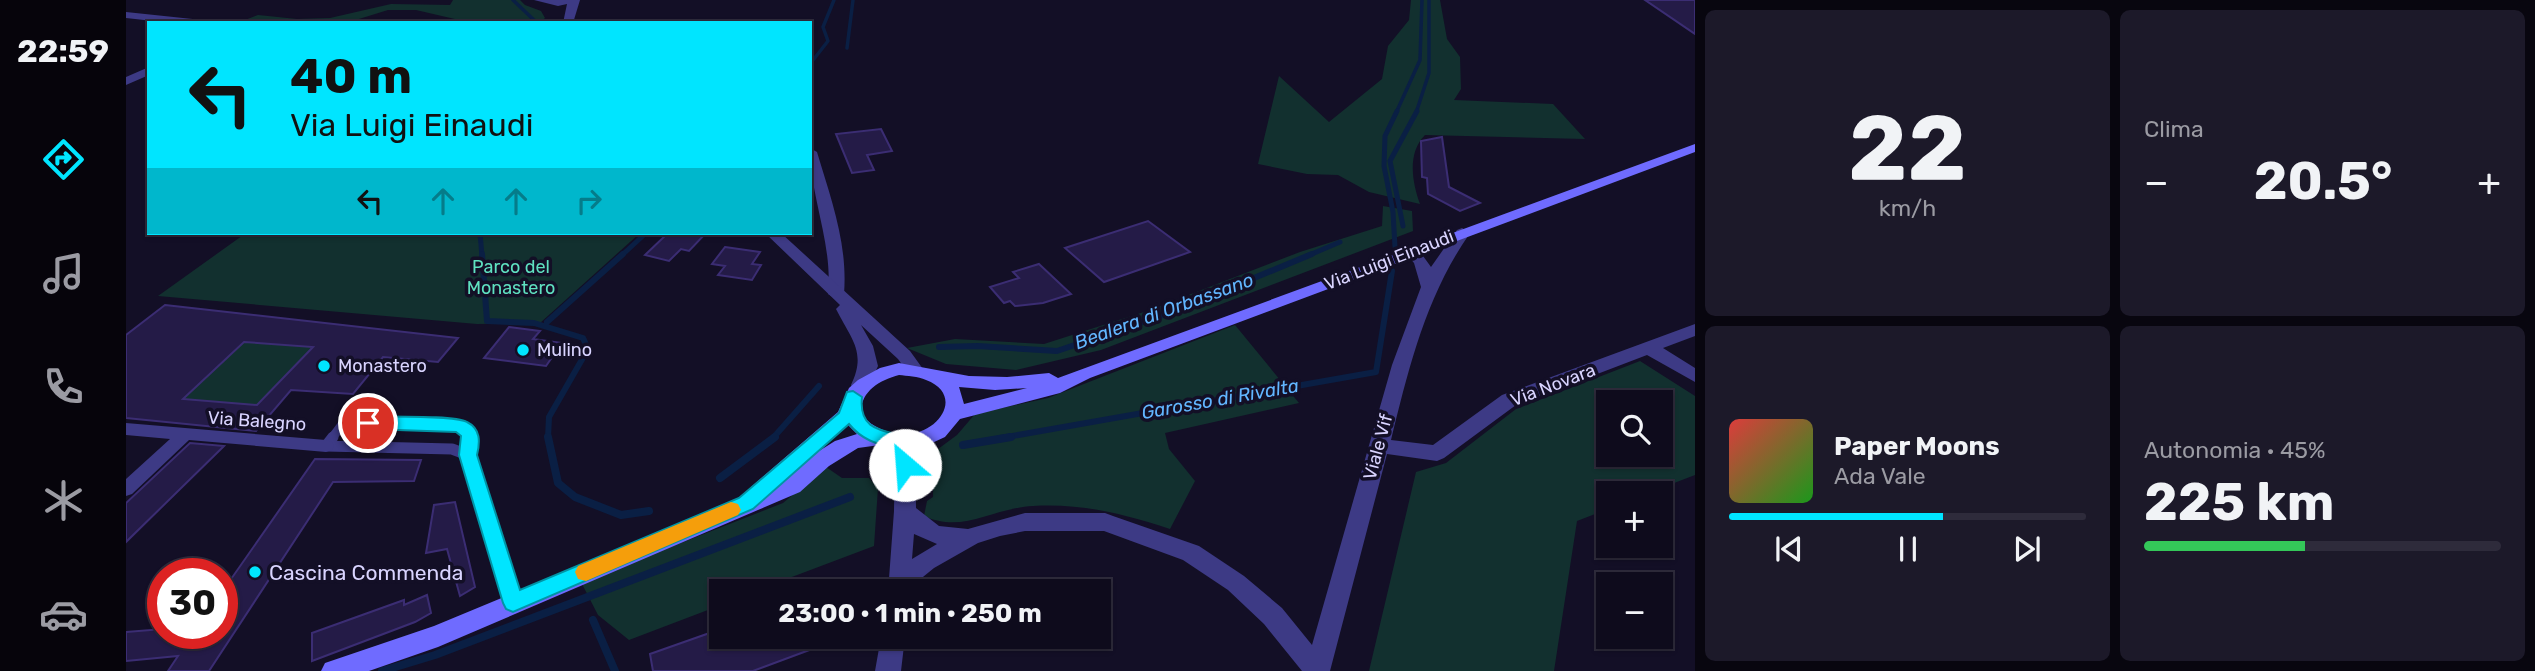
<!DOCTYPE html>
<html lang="it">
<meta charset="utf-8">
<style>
body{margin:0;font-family:Rubik,sans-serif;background:#1c1929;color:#f1f3f6;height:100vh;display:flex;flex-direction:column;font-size:26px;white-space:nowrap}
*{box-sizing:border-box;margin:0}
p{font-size:23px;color:#9b9ba3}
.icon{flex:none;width:38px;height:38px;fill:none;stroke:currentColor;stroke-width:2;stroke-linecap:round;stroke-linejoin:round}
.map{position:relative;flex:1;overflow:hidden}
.panel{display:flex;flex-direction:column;gap:10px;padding:10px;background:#08060f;width:840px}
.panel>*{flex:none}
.top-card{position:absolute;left:21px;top:21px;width:665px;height:214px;border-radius:0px;box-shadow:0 2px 5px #0004,0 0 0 2px #2e2b3b;background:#00e5ff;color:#111;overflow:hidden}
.buttons{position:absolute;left:1470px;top:390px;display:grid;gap:14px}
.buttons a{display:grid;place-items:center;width:77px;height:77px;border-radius:0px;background:#0e0b1c;box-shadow:0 2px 5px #0004,0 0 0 2px #2e2b3b;font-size:35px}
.speed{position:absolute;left:21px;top:558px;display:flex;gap:14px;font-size:35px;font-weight:700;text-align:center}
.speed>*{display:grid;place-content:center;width:91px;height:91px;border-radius:50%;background:#0e0b1c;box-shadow:0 2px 5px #0004,0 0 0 2px #2e2b3b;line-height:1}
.speed .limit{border:10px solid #d22;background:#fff;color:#111}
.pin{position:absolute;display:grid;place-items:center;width:60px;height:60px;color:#fff;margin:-30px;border:4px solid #fff;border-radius:50%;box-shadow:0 2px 7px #0007}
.me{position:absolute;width:77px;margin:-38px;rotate:333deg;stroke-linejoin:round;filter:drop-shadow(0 0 5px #0008)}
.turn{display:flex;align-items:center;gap:24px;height:147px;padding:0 28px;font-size:32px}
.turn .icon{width:91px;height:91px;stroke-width:2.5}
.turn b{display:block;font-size:49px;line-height:60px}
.lanes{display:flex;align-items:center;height:66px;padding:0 28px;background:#0003;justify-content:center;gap:35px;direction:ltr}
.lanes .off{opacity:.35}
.big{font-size:52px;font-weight:700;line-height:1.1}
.panel .widget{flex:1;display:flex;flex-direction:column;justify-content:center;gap:10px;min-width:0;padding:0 24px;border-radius:10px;background:#1c1929}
.panel .dial{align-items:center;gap:0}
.dial b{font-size:91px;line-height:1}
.song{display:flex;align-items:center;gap:21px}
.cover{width:84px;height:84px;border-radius:10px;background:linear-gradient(135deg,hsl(0 70% 55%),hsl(120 70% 35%))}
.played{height:7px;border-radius:4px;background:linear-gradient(90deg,#00e5ff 60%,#2e2b3b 60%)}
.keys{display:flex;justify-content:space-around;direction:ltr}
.heat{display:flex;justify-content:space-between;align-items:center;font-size:38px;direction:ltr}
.charge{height:10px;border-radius:5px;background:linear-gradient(90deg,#34c759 45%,#2e2b3b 0)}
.panel .tiles{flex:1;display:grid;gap:10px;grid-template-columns:repeat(2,1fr)}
.trip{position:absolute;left:583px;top:579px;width:402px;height:70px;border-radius:0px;background:#0e0b1c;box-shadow:0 2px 5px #0004,0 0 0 2px #2e2b3b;font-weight:700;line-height:70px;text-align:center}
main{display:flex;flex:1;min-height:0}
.tab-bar{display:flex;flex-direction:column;width:126px;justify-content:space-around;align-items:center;background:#06040b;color:#9b9ba3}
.tab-bar .icon{width:49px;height:49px}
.tab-bar .current{color:#00e5ff}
.tab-bar b{font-size:32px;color:#f1f3f6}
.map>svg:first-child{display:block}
.green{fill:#12302f;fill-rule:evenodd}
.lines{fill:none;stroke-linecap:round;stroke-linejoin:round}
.stream-far3{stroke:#0a1f44;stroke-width:3.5}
.stream-far2{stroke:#0a1f44;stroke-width:5}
.stream-far1{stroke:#0a1f44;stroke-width:6}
.stream{stroke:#0a1f44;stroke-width:8}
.building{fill:#241b47;stroke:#3b2d73;stroke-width:2;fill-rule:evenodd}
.service-far2{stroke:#3d3a85;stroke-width:5}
.service-far1{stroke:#3d3a85;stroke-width:9}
.service{stroke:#3d3a85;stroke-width:11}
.pedestrian{fill:#3d3a85;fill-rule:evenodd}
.minor{fill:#3d3a85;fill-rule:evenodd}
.tertiary{fill:#3d3a85;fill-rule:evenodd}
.secondary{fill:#6f6bff;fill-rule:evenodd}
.route{fill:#00e5ff;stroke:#0095a6;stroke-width:2}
.slow{fill:#f59e0b}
.poi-dot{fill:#00e5ff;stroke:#130f26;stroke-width:2.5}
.labels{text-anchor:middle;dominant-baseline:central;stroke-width:7;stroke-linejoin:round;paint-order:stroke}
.street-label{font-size:18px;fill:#d9d4ff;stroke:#130f26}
.park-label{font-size:18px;fill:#5fe0c0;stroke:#130f26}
.poi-label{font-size:18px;fill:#d9d4ff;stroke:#130f26;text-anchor:start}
.water-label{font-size:19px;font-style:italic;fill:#62b6ff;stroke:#130f26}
.near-poi-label{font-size:21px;fill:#d9d4ff;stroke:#130f26;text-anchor:start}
</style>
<main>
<nav class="tab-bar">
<b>22:59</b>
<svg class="icon current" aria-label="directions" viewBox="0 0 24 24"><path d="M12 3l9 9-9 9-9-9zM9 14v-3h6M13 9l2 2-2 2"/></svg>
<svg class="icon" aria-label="music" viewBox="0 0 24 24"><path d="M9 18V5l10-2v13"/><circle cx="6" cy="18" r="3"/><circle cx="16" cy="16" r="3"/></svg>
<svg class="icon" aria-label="phone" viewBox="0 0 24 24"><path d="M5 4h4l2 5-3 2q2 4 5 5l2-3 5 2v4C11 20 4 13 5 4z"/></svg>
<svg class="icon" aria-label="climate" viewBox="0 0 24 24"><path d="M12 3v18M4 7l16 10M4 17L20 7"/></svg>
<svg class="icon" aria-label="car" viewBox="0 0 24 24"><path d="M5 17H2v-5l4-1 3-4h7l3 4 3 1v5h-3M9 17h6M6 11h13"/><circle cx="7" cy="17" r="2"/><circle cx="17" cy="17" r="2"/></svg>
</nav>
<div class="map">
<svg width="1569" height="671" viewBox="0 0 1569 671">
<rect width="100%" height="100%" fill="#130f26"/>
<path class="green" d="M327,0H394L399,5L415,11L419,18L413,23H346L290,10H262L220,23H111L132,15L171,19L204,18L265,4L324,5Z
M1285,0H1314L1321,39L1334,57L1335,89L1328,100L1427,104L1459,139L1299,135C1281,153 1286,182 1294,204L1243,192L1212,175L1181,174L1132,164L1153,76L1203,122L1256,79L1262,46L1283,20Z
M1257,206L1286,211L1287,231L975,350L890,370L820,364L781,348L829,339L918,344L1021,311L1174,252L1256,226Z
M120,233H514L414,323L351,324L32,296Z
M1109,325L1173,403L1039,433L1043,449L1069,481L1044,529C999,514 954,503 907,506C866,508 837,534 798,516L801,501L807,497L808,452L831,435L849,414L922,398Z
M118,342L187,347L131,405L57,399Z
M1514,361L1569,396V475L1522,493L1482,494V509L1451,521L1428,671H1243L1290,472L1320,463L1390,409ZM1482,402H1535V455H1482Z
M700,467L716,478H743L752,488L748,546L629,591L595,592V605L503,640L472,615L455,582L657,503Z"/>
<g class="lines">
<path class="stream-far3" d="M387,0L411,23
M721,48L727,0
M684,64L702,41L697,27L708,0
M1270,113L1294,60L1296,0
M1290,113L1303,73V0"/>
<path class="stream-far2" d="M1277,226L1264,161L1291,111
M354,233L356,256
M1269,247L1267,212L1258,166L1259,136L1271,111
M495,256L520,233
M1181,256L1214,242"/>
<path class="stream-far1" d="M356,254L361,321L408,323L457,338L462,349L423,417L422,438
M421,322L497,254
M813,347L852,346L931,351L1046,312L1186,254
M647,438L693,386
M875,438L1250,372L1266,271"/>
<path class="stream" d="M422,437L432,483L449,497L495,515L523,511
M837,445L885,437
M594,478L649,437
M467,620L489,671
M256,671L309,655L724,497"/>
</g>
<path class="building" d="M1519,0H1569V34Z
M755,129L766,151L741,155L748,170L726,173L710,134Z
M1316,137L1323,187L1354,203L1334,211L1302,194L1301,178L1296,177L1295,141Z
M1022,221L1064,252L978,282L939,248Z
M542,233H580L563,251L555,249L543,261L519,255Z
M599,247L634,252L626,264L635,265L626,280L592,275L599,266L586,264Z
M913,264L945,294L917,303L889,306L884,301L878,303L864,287L893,278L887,272Z
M39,305L332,338L312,362L257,357L227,394L165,390L130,431L0,418V335ZM118,342L187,347L131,405L57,399Z
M383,327L414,331L407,339L436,343L420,366L358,358Z
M64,443L98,446L0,542V503Z
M189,459L295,460L288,481L207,482L83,671H42L52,656L0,661V632L37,629V634H96V592Z
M329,502L349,587L334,596L321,549L300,553L308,505Z
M301,595L305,613L289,622L186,661V633L278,600V605Z
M595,629V637L713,639L627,671H527L524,654Z"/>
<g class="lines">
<path class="service-far2" d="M409,23H415"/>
<path class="service-far1" d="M206,438L218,422L335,426L344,438"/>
<path class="service" d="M207,437L200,446L326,449L342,455L344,437
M342,455L387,603"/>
<path class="pedestrian" d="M0,423L200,440L206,442L208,446L206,450L200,452L63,440L6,494L0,496V479L44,439L0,435Z"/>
<path class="minor" d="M684,148L691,152C705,199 722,244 718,294L710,299L702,294C707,243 684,198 684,148Z
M1336,228L1344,233C1300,296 1283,367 1265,440L1307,445L1376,395L1569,324V336L1537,348L1569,368V382L1521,355L1390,405L1318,458L1311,461L1261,454L1204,671H1176L1138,624L1102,590L1057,560L978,531H899L874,536L852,543L808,568L792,581L787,592H762L768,511L769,442L772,437L779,435L786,437L789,442L790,508L813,526L842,529L899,513H979L987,516L1073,546L1118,576L1156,608L1186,645L1266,365L1295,287L1288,263L1279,252L1287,247L1292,249L1305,267L1331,230ZM788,534L811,544L786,559Z
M755,637H779L775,671H749Z"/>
<path class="tertiary" d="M408,0H454L447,23H437L441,4L432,6Z
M0,12L76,20L81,23H45L0,18Z
M23,67V75L0,85V77Z
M639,233H655L784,351L797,369L794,373H782L772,359L735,325L747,346L752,366L741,390H727L725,385C741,352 725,339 710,309L714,305Z"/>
<path class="secondary" d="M1569,144V152L964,378L934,393L834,419L819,437L793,449L769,450L754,445L732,448L703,466L674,492L312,647L243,671H195L199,663L308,626L624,495L625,487L712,412L723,388L732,380L754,368L773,363L843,376L881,377L923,373L932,378ZM773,375C781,376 792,376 800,380C845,397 804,448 760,431C749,427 740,422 735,412C735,391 754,380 773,375ZM833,387L869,390L901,388L838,404ZM722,425L731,434L709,441L693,451Z"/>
</g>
<path class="route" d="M727,391L736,397C732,433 760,430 785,438C790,446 790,462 786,470H772L770,465V448C750,444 736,440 723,424L627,509L387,612L380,609L377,603L333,455L335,436L330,432L242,429L235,427L233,423L235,418L242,416C260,417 329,415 341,422C355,429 354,442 351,455L394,590L613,498L713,413L721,392Z"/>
<path class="slow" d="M605,502L612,504L615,510L612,515L460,581L452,579L449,572L452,566Z"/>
<g class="poi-dot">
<circle cx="397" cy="350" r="7"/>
<circle cx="198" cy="366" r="7"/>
<circle cx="129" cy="572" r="7"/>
</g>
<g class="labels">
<g class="street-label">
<text transform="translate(1263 260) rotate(-21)">Via Luigi Einaudi</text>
<text transform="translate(1427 385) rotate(-21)">Via Novara</text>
<text transform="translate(131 421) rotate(4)">Via Balegno</text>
<text transform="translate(1252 447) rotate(-75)">Viale Vif</text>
</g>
<g class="park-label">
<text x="385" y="267">Parco del<tspan x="385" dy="21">Monastero</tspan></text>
</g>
<g class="poi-label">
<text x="411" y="350">Mulino</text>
<text x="212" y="366">Monastero</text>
</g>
<g class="water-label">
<text transform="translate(1038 311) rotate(-20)">Bealera di Orbassano</text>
<text transform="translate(1094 399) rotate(-10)">Garosso di Rivalta</text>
</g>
<g class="near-poi-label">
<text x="143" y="572">Cascina Commenda</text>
</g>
</g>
</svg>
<div class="buttons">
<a><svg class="icon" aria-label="search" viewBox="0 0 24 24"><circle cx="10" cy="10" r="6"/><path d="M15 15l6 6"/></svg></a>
<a>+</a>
<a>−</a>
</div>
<div class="speed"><div class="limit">30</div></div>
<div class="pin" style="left:242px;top:423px;background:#d93025"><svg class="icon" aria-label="arrive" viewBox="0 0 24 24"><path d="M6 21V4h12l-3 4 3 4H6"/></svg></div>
<svg class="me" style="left:779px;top:465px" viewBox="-20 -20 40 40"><circle r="19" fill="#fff"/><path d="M0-13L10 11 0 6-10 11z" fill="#00e5ff"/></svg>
<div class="trip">23:00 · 1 min · 250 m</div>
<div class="top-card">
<div class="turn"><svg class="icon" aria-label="left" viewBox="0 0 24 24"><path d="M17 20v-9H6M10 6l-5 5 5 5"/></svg><div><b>40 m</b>Via Luigi Einaudi</div></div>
<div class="lanes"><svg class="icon" aria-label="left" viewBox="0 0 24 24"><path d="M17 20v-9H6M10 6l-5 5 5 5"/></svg><svg class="icon off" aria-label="ahead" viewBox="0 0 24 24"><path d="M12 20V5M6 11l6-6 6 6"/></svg><svg class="icon off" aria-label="ahead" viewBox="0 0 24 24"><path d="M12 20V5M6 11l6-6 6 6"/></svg><svg class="icon off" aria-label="right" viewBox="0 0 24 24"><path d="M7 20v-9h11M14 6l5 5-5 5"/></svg></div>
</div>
</div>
<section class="panel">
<div class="tiles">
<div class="widget dial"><b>22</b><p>km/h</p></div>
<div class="widget"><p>Clima</p>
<div class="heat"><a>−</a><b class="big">20.5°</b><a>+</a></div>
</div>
<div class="widget">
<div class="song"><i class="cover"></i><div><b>Paper Moons</b><p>Ada Vale</p></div></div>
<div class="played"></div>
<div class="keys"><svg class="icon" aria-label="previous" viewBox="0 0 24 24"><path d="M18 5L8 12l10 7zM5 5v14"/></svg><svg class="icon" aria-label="pause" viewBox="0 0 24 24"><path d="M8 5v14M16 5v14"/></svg><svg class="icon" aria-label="next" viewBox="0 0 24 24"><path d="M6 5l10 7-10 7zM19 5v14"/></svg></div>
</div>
<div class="widget"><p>Autonomia · 45%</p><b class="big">225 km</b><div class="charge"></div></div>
</div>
</section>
</main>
